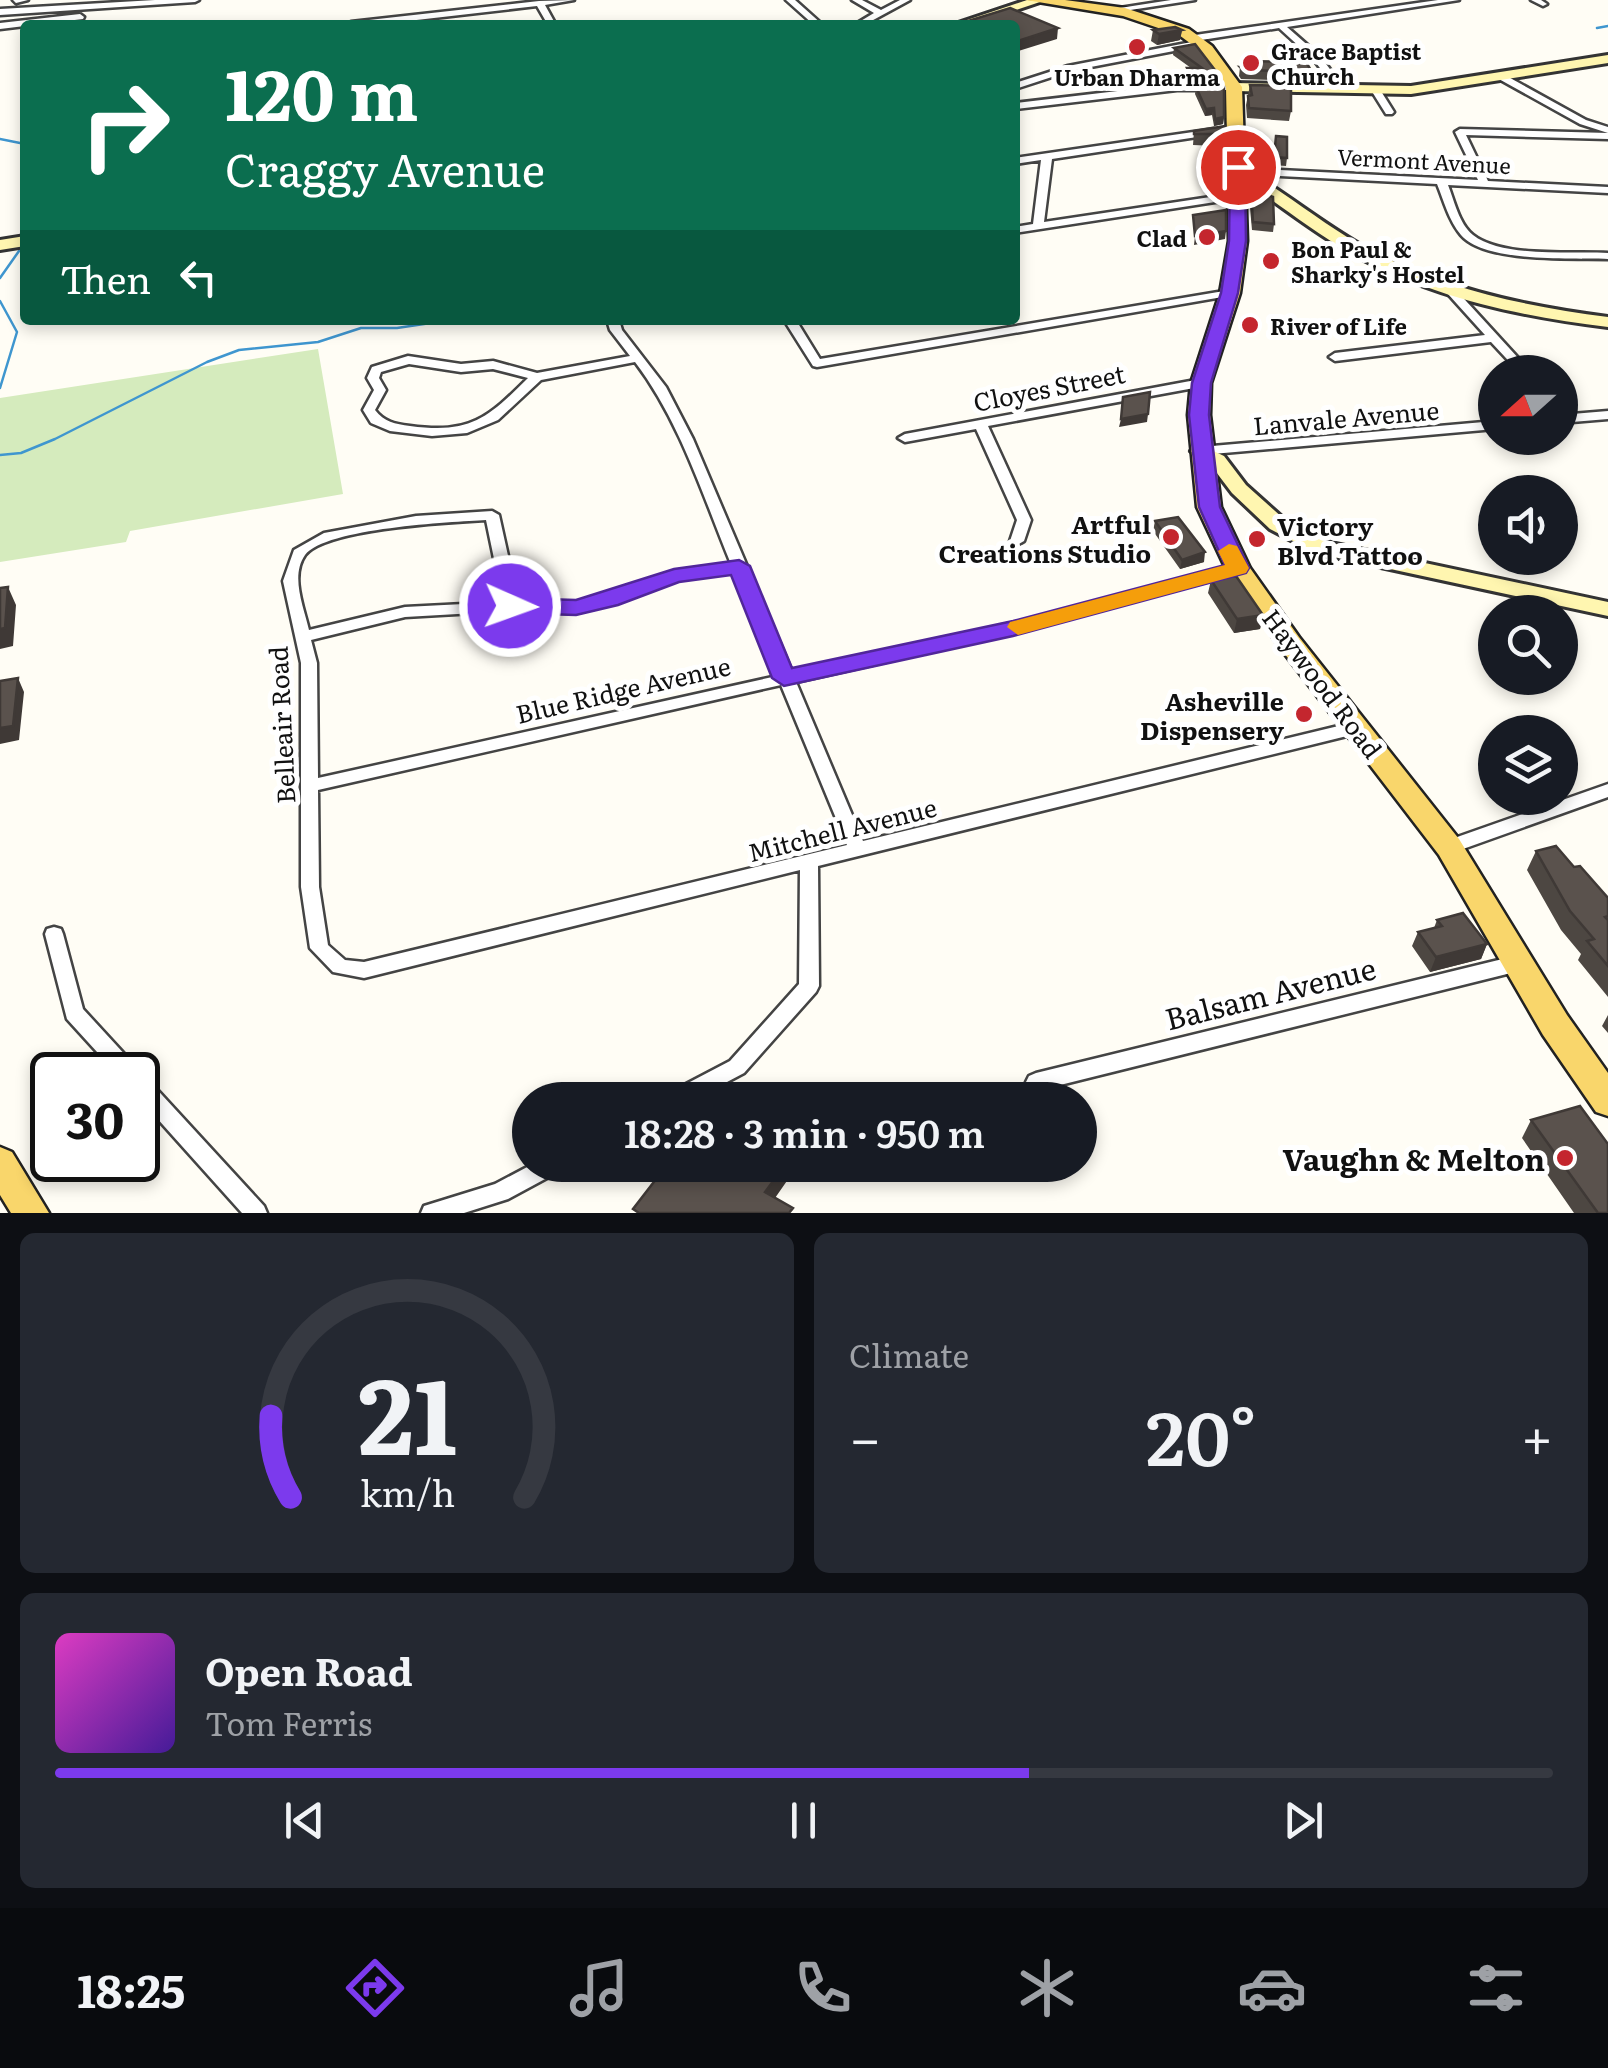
<!DOCTYPE html>
<meta charset="utf-8">
<style>
body{margin:0;font-family:Literata,serif;background:#242831;color:#f1f3f6;height:100vh;display:flex;flex-direction:column;font-size:38px;white-space:nowrap}
*{box-sizing:border-box;margin:0}
p{font-size:32px;color:#9ea1a6}
.icon{flex:none;width:55px;height:55px;fill:none;stroke:currentColor;stroke-width:2;stroke-linecap:round;stroke-linejoin:round}
.map{position:relative;height:1213px;overflow:hidden}
.side{display:flex;flex-direction:column;gap:20px;padding:20px;background:#0d0f14;flex:1}
.side>*{flex:none}
.guide{position:absolute;left:20px;top:20px;width:1000px;height:305px;border-radius:10px;box-shadow:0 5px 15px #0003;background:#0b6e4f;color:#fff;overflow:hidden}
.needle{width:65px;rotate:249deg}
.controls{position:absolute;left:1478px;top:355px;display:grid;gap:20px}
.controls a{display:grid;place-items:center;width:100px;height:100px;border-radius:50%;background:#171b24;box-shadow:0 5px 15px #0003;font-size:50px}
.speed{position:absolute;left:30px;top:1052px;display:flex;gap:20px;font-size:50px;font-weight:700;text-align:center}
.speed>*{display:grid;place-content:center;width:130px;height:130px;border-radius:50%;background:#171b24;box-shadow:0 5px 15px #0003;line-height:1}
.speed .limit{border:5px solid #111;border-radius:15px;background:#fff;color:#111}
.pin{position:absolute;display:grid;place-items:center;width:85px;height:85px;color:#fff;margin:-42px;border:5px solid #fff;border-radius:50%;box-shadow:0 2px 10px #0007}
.me{position:absolute;width:110px;margin:-55px;rotate:92deg;stroke-linejoin:round;filter:drop-shadow(0 0 8px #0008)}
.turn{display:flex;align-items:center;gap:35px;height:210px;padding:0 40px;font-size:45px}
.turn .icon{width:130px;height:130px;stroke-width:2.5}
.turn b{display:block;font-size:70px;line-height:85px}
.then{display:flex;align-items:center;height:95px;padding:0 40px;background:#0003;gap:20px;font-size:38px}
.big{font-size:75px;font-weight:600;line-height:1.1}
.side .tile{flex:1;display:flex;flex-direction:column;justify-content:center;gap:15px;min-width:0;padding:0 35px;border-radius:15px;background:#242831}
.side .dial{align-items:center;gap:0}
.dial svg{height:260px;overflow:visible;fill:none;stroke:#363941;stroke-width:7;stroke-linecap:round;text-anchor:middle}
.dial text{fill:#f1f3f6;stroke:none}
.song{display:flex;align-items:center;gap:30px}
.cover{width:120px;height:120px;border-radius:15px;background:linear-gradient(135deg,hsl(310 70% 55%),hsl(260 70% 35%))}
.played{height:10px;border-radius:5px;background:linear-gradient(90deg,#7c3aed 65%,#363941 65%)}
.keys{display:flex;justify-content:space-around;direction:ltr}
.heat{display:flex;justify-content:space-between;align-items:center;font-size:55px;direction:ltr}
.side .tiles{flex:1;display:grid;gap:20px;grid-template-columns:1fr 1fr}
.tile:last-child{grid-column:span 2}
.trip{position:absolute;left:512px;top:1082px;width:585px;height:100px;border-radius:50px;background:#171b24;box-shadow:0 5px 15px #0003;font-weight:600;line-height:100px;text-align:center}
.tab-bar{display:flex;height:160px;justify-content:space-around;align-items:center;background:#090b0e;color:#9ea1a6}
.tab-bar .icon{width:70px;height:70px}
.tab-bar .active{color:#7c3aed}
.tab-bar b{font-size:45px;color:#f1f3f6}
.map>svg:first-child{display:block}
.green{fill:#d5ebbd}
.lines{fill:none;stroke-linecap:round;stroke-linejoin:round}
.stream{stroke:#3f96cf;stroke-width:2.5}
.street-casing{stroke:#444;stroke-width:5}
.secondary-casing{stroke:#333;stroke-width:6}
.primary-casing{stroke:#222;stroke-width:5}
.street{fill:#fff;fill-rule:evenodd}
.secondary{fill:#fff6b0;fill-rule:evenodd}
.primary{fill:#f9d66b;fill-rule:evenodd}
.wall{fill:#4d4742}
.shaded-wall{fill:#3f3936}
.building{fill:#5a524d;stroke:#3f3936;stroke-width:2.5}
.route{fill:#7c3aed;stroke:#51269a;stroke-width:2.5}
.slow{fill:#f59e0b}
.poi-dot{fill:#c4262e;stroke:#fff;stroke-width:4}
.labels{text-anchor:middle;dominant-baseline:central;stroke-width:10;stroke-linejoin:round;paint-order:stroke}
.far-poi-label{font-size:22px;font-weight:bold;fill:#111;stroke:#fff;text-anchor:start}
.far-street-label{font-size:22px;fill:#111;stroke:#fff}
.street-label{font-size:25px;fill:#111;stroke:#fff}
.poi-label{font-size:25px;font-weight:bold;fill:#111;stroke:#fff;text-anchor:end}
.near-street-label{font-size:30px;fill:#111;stroke:#fff}
.near-poi-label{font-size:30px;font-weight:bold;fill:#111;stroke:#fff;text-anchor:end}
</style>
<div class="map">
<svg width="1608" height="1213" viewBox="0 0 1608 1213">
<rect width="100%" height="100%" fill="#fffdf5"/>
<path class="green" d="M318,349L343,494L130,531L126,542L0,562V398Z"/>
<g class="lines">
<path class="stream" d="M1597,28L1608,26
M0,139L25,144
M0,278L19,251
M0,301L17,332L0,388
M0,455L21,453L55,439L207,362L239,350L318,342L361,328H397L451,320"/>
<defs>
<path id="street" d="M13,0H28L16,3Z
M155,0H199L195,2L0,15V9Z
M574,0L545,5L556,25H548L537,6L373,25H347L351,22L539,1Z
M786,0H795L823,25H814Z
M852,0H862L881,10L900,0H910L864,25H854L874,13Z
M1171,0H1195L1111,13L1107,10Z
M1438,0H1459L1287,27L1320,56L1345,89L1340,92L1337,91L1314,60L1279,28L1195,41L1191,38L1195,35Z
M1531,0H1541L1547,4L1543,6Z
M80,14L84,17L83,19L0,29V23Z
M1202,40L1206,43L1205,45L1070,71L1015,89V83L1068,66Z
M1497,74H1503L1586,120L1608,127V133L1580,124L1497,78Z
M1177,84H1234L1239,87L1234,90H1177L1015,109V103Z
M1373,88H1379L1394,112L1392,114H1386L1371,90Z
M1214,129L1219,132L1217,134L1052,159L1044,222L1237,193L1241,194V198L1015,233V227L1033,224L1041,160L1015,164V158Z
M1460,129L1608,133V139L1466,135L1488,181L1608,187V193L1448,185C1454,200 1459,224 1473,235C1502,258 1572,251 1608,253V259C1572,258 1485,263 1461,235C1449,221 1444,201 1437,184L1238,174L1233,171L1238,168L1478,180L1455,132Z
M1452,289L1456,290L1531,372H1519L1491,342L1335,361L1329,357L1335,353L1485,335L1448,294V290Z
M1230,290L1234,291V295L817,367L813,366L784,320H796L820,359Z
M607,320H619L622,330L666,387L693,439L792,672L1013,623L1238,564L1245,569L1243,572L1013,633L796,682L863,841L1355,722L1361,724L1363,728L1361,732L1355,734L818,866L819,986L816,992L744,1073L693,1100H664L667,1094L730,1061L799,984L800,870L364,978L333,972L310,948L301,887V663L283,581L294,550L324,533L416,516L492,511L499,515L518,601L576,603L606,596L674,571L731,564C703,496 680,421 635,362L541,380L498,420L467,433L432,436L390,431L371,423L363,410L374,390L367,378L372,367L408,356L461,364L493,361L537,373L630,356L610,330ZM409,364L461,372L493,369L528,378C487,419 470,434 410,426C395,424 384,422 375,410L386,390L379,378L381,372ZM486,520L503,602L405,607L309,630C304,608 290,576 305,555C326,528 451,522 486,520ZM734,572L777,676L318,778L317,663L311,640L405,617L511,611L576,613L615,603L677,580ZM781,685L847,845L364,962L345,960L328,945L319,887L318,790Z
M1201,379L1207,383L1205,386L988,426L1031,520L1024,541L1017,545L1010,541L1017,520L976,429L905,442L898,438L905,434Z
M1608,411V419L1560,423V415Z
M1495,421V429L1201,455L1194,451L1201,447Z
M1608,784V797L1449,854L1443,852L1440,847L1443,842Z
M54,927L61,929L63,934L83,1009L264,1206L267,1213H242L138,1097V1075H118L67,1019L45,934L47,929Z
M1519,955L1526,958L1528,963L1526,968L1519,971L1036,1091L1029,1088L1026,1082L1029,1076L1036,1073Z
M531,1165H562L558,1172L508,1199L464,1213H421L424,1206L495,1184Z"/>
<path id="secondary" d="M1027,0L1043,1L971,25H952Z
M1608,55V63L1411,94L1234,91L1227,87L1234,83L1411,86Z
M1233,168H1243C1283,191 1319,221 1359,244C1436,287 1521,306 1608,317V327C1518,316 1429,297 1349,252C1308,229 1272,198 1233,174Z
M25,236V246L0,250V240Z
M1201,445L1224,456L1246,485L1284,519L1331,543L1608,602V616L1316,553L1270,529L1232,493L1210,464L1191,451Z"/>
<path id="primary" d="M1026,0H1065L1125,8L1189,29L1212,46L1242,87L1247,241L1240,293L1211,383L1210,415L1221,507L1250,568L1299,637L1459,839L1567,1015L1608,1073V1116L1596,1112L1543,1035L1439,855L1281,649L1226,569L1197,507L1188,415L1191,383L1220,293L1229,241L1226,87L1202,52L1179,35L1123,16Z
M0,1147L12,1152L49,1213H11L0,1195Z"/>
</defs>
<use href="#street" class="street-casing"/>
<use href="#secondary" class="secondary-casing"/>
<use href="#primary" class="primary-casing"/>
<use href="#street" class="street"/>
<use href="#secondary" class="secondary"/>
<use href="#primary" class="primary"/>
</g>
<path class="wall" d="M1153,30H1182L1180,40L1157,45L1151,41Z
M1174,48L1218,74L1217,80H1189L1186,74L1187,68H1191L1173,55Z
M1245,61L1312,72L1310,81L1241,79L1239,76L1240,67H1244Z
M1250,85L1291,111L1289,121L1247,118L1246,105Z
M1196,87L1224,117L1223,124L1214,126L1212,115L1205,116L1195,94Z
M1225,126L1220,155L1217,154L1216,146L1193,145L1194,131Z
M1276,136L1287,158L1286,166L1273,165Z
M1251,189L1274,224L1273,232L1252,230L1249,197Z
M1155,521L1204,562L1180,569L1153,531Z
M1211,580L1263,615L1260,629L1234,633L1208,593Z
M1536,851L1574,867L1608,898V997L1578,960L1581,954L1561,930L1527,870Z
M1437,920L1487,944L1481,959L1430,972L1412,946L1418,932L1434,928Z
M1608,1015V1033L1602,1026Z
M1531,1120L1608,1213H1574L1522,1138Z"/>
<path class="shaded-wall" d="M1058,28L1057,39L1015,52V42Z
M1182,30L1180,40L1157,45L1159,34Z
M1214,108L1212,115L1205,116L1206,109Z
M1224,117L1223,124L1214,126L1215,119Z
M1226,231L1225,239L1194,245L1195,236Z
M1148,414L1147,422L1119,427L1121,419Z
M1205,552L1204,562L1180,569L1182,560Z
M8,587L16,605L13,646L0,649V629Z
M1263,615L1260,629L1234,633L1237,619Z
M18,678L24,692L19,740L0,744V728Z
M1487,944L1481,959L1430,972L1436,957Z
M785,1165H798L766,1211L765,1192Z"/>
<path class="building" d="M1010,8L1058,28L1015,42V25H972L965,22Z
M1175,27L1182,30L1159,34L1153,30Z
M1195,44L1218,74H1190L1187,68H1202L1174,48Z
M1245,61L1306,62L1312,72L1243,70L1240,67L1251,68Z
M1250,85L1291,86V111L1249,108L1248,96L1252,95Z
M1196,87H1224V117L1215,119L1214,108L1206,109Z
M1225,126L1222,143H1219L1218,134H1194V131Z
M1276,136L1287,137V158L1274,157Z
M1251,189L1273,197L1274,224L1253,222Z
M1226,210V231L1195,236L1193,215Z
M1150,392L1148,414L1121,419L1123,397Z
M1178,517L1205,552L1182,560L1155,521Z
M1236,576L1263,615L1237,619L1211,580Z
M8,587L5,628L0,629V588Z
M18,678L13,726L0,728V681Z
M1556,846L1574,867L1580,866L1608,898V916L1605,917L1608,920V966L1587,941L1594,939L1570,911L1536,851Z
M1463,913L1487,944L1436,957L1418,932L1442,926L1437,920Z
M731,1083L753,1096L760,1088L781,1100H717Z
M1580,1106L1608,1144V1213H1598L1531,1120Z
M667,1165H785L765,1192L793,1208L789,1213H639L633,1209Z"/>
<path class="route" d="M1238,162L1245,167L1246,241L1238,293L1211,383L1209,415L1220,507L1249,568L1246,573L1013,636L784,686L772,678L731,575L679,582L618,605L576,615L510,613L499,606L510,598L576,600L674,569L739,560L750,566L792,668L1013,621L1225,565L1199,507L1189,415L1192,383L1221,293L1229,241L1230,167Z"/>
<path class="slow" d="M1229,544L1237,546L1249,568L1246,573L1018,635L1007,627L1010,622L1225,565L1218,551Z"/>
<g class="poi-dot">
<circle cx="1137" cy="47" r="10"/>
<circle cx="1251" cy="63" r="10"/>
<circle cx="1207" cy="237" r="10"/>
<circle cx="1271" cy="261" r="10"/>
<circle cx="1250" cy="325" r="10"/>
<circle cx="1171" cy="537" r="10"/>
<circle cx="1257" cy="539" r="10"/>
<circle cx="1304" cy="714" r="10"/>
<circle cx="1565" cy="1158" r="10"/>
</g>
<g class="labels">
<g class="far-poi-label">
<text x="1271" y="50">Grace Baptist<tspan x="1271" dy="25">Church</tspan></text>
<text x="1137" y="76" text-anchor="middle">Urban Dharma</text>
<text x="1187" y="237" text-anchor="end">Clad</text>
<text x="1291" y="248">Bon Paul &amp;<tspan x="1291" dy="25">Sharky's Hostel</tspan></text>
<text x="1270" y="325">River of Life</text>
</g>
<g class="far-street-label">
<text transform="translate(1424 160) rotate(3)">Vermont Avenue</text>
</g>
<g class="street-label">
<text transform="translate(1049 387) rotate(-11)">Cloyes Street</text>
<text transform="translate(1346 417) rotate(-5)">Lanvale Avenue</text>
<text transform="translate(1323 683) rotate(53)">Haywood Road</text>
<text transform="translate(623 689) rotate(-13)">Blue Ridge Avenue</text>
<text transform="translate(281 725) rotate(-93)">Belleair Road</text>
<text transform="translate(842 829) rotate(-14)">Mitchell Avenue</text>
</g>
<g class="poi-label">
<text x="1151" y="523">Artful<tspan x="1151" dy="29">Creations Studio</tspan></text>
<text x="1277" y="525" text-anchor="start">Victory<tspan x="1277" dy="29">Blvd Tattoo</tspan></text>
<text x="1284" y="700">Asheville<tspan x="1284" dy="29">Dispensery</tspan></text>
</g>
<g class="near-street-label">
<text transform="translate(1270 992) rotate(-14)">Balsam Avenue</text>
</g>
<g class="near-poi-label">
<text x="1545" y="1158">Vaughn &amp; Melton</text>
</g>
</g>
</svg>
<div class="controls">
<a><svg class="needle" viewBox="-14 -14 28 28"><path d="M0-13l5 13h-10z" fill="#e53935"/><path d="M0 13l5-13h-10z" fill="#9ea1a6"/></svg></a>
<a><svg class="icon" aria-label="sound" viewBox="0 0 24 24"><path d="M4 9h4l5-4v14l-5-4H4zM17 9q2 3 0 6"/></svg></a>
<a><svg class="icon" aria-label="search" viewBox="0 0 24 24"><circle cx="10" cy="10" r="6"/><path d="M15 15l6 6"/></svg></a>
<a><svg class="icon" aria-label="layers" viewBox="0 0 24 24"><path d="M12 4l9 5-9 5-9-5zM3 14l9 5 9-5"/></svg></a>
</div>
<div class="speed"><div class="limit">30</div></div>
<div class="pin" style="left:1238px;top:167px;background:#d93025"><svg class="icon" aria-label="arrive" viewBox="0 0 24 24"><path d="M6 21V4h12l-3 4 3 4H6"/></svg></div>
<svg class="me" style="left:510px;top:606px" viewBox="-20 -20 40 40"><circle r="17" fill="#7c3aed" stroke="#fff" stroke-width="3"/><path d="M0-11L8 9 0 5-8 9z" fill="#fff"/></svg>
<div class="trip">18:28 · 3 min · 950 m</div>
<div class="guide">
<div class="turn"><svg class="icon" aria-label="right" viewBox="0 0 24 24"><path d="M7 20v-9h11M14 6l5 5-5 5"/></svg><div><b>120 m</b>Craggy Avenue</div></div>
<div class="then">Then<svg class="icon" aria-label="left" viewBox="0 0 24 24"><path d="M17 20v-9H6M10 6l-5 5 5 5"/></svg></div>
</div>
</div>
<section class="side">
<div class="tiles">
<div class="tile dial"><svg viewBox="0 0 100 80">
<path d="M14 69A42 42 0 1 1 86 69"/>
<path d="M14 69A42 42 0 0 1 8 44" stroke="#7c3aed"/>
<text x="50" y="56" font-size="32" font-weight="700">21</text>
<text x="50" y="72" font-size="11">km/h</text>
</svg></div>
<div class="tile"><p>Climate</p>
<div class="heat"><a>−</a><b class="big">20°</b><a>+</a></div>
</div>
<div class="tile">
<div class="song"><i class="cover"></i><div><b>Open Road</b><p>Tom Ferris</p></div></div>
<div class="played"></div>
<div class="keys"><svg class="icon" aria-label="previous" viewBox="0 0 24 24"><path d="M18 5L8 12l10 7zM5 5v14"/></svg><svg class="icon" aria-label="pause" viewBox="0 0 24 24"><path d="M8 5v14M16 5v14"/></svg><svg class="icon" aria-label="next" viewBox="0 0 24 24"><path d="M6 5l10 7-10 7zM19 5v14"/></svg></div>
</div>
</div>
</section>
<nav class="tab-bar">
<b>18:25</b>
<svg class="icon active" aria-label="directions" viewBox="0 0 24 24"><path d="M12 3l9 9-9 9-9-9zM9 14v-3h6M13 9l2 2-2 2"/></svg>
<svg class="icon" aria-label="music" viewBox="0 0 24 24"><path d="M9 18V5l10-2v13"/><circle cx="6" cy="18" r="3"/><circle cx="16" cy="16" r="3"/></svg>
<svg class="icon" aria-label="phone" viewBox="0 0 24 24"><path d="M5 4h4l2 5-3 2q2 4 5 5l2-3 5 2v4C11 20 4 13 5 4z"/></svg>
<svg class="icon" aria-label="climate" viewBox="0 0 24 24"><path d="M12 3v18M4 7l16 10M4 17L20 7"/></svg>
<svg class="icon" aria-label="car" viewBox="0 0 24 24"><path d="M5 17H2v-5l4-1 3-4h7l3 4 3 1v5h-3M9 17h6M6 11h13"/><circle cx="7" cy="17" r="2"/><circle cx="17" cy="17" r="2"/></svg>
<svg class="icon" aria-label="filters" viewBox="0 0 24 24"><path d="M4 7h16M4 17h16"/><circle cx="9" cy="7" r="2"/><circle cx="15" cy="17" r="2"/></svg>
</nav>
